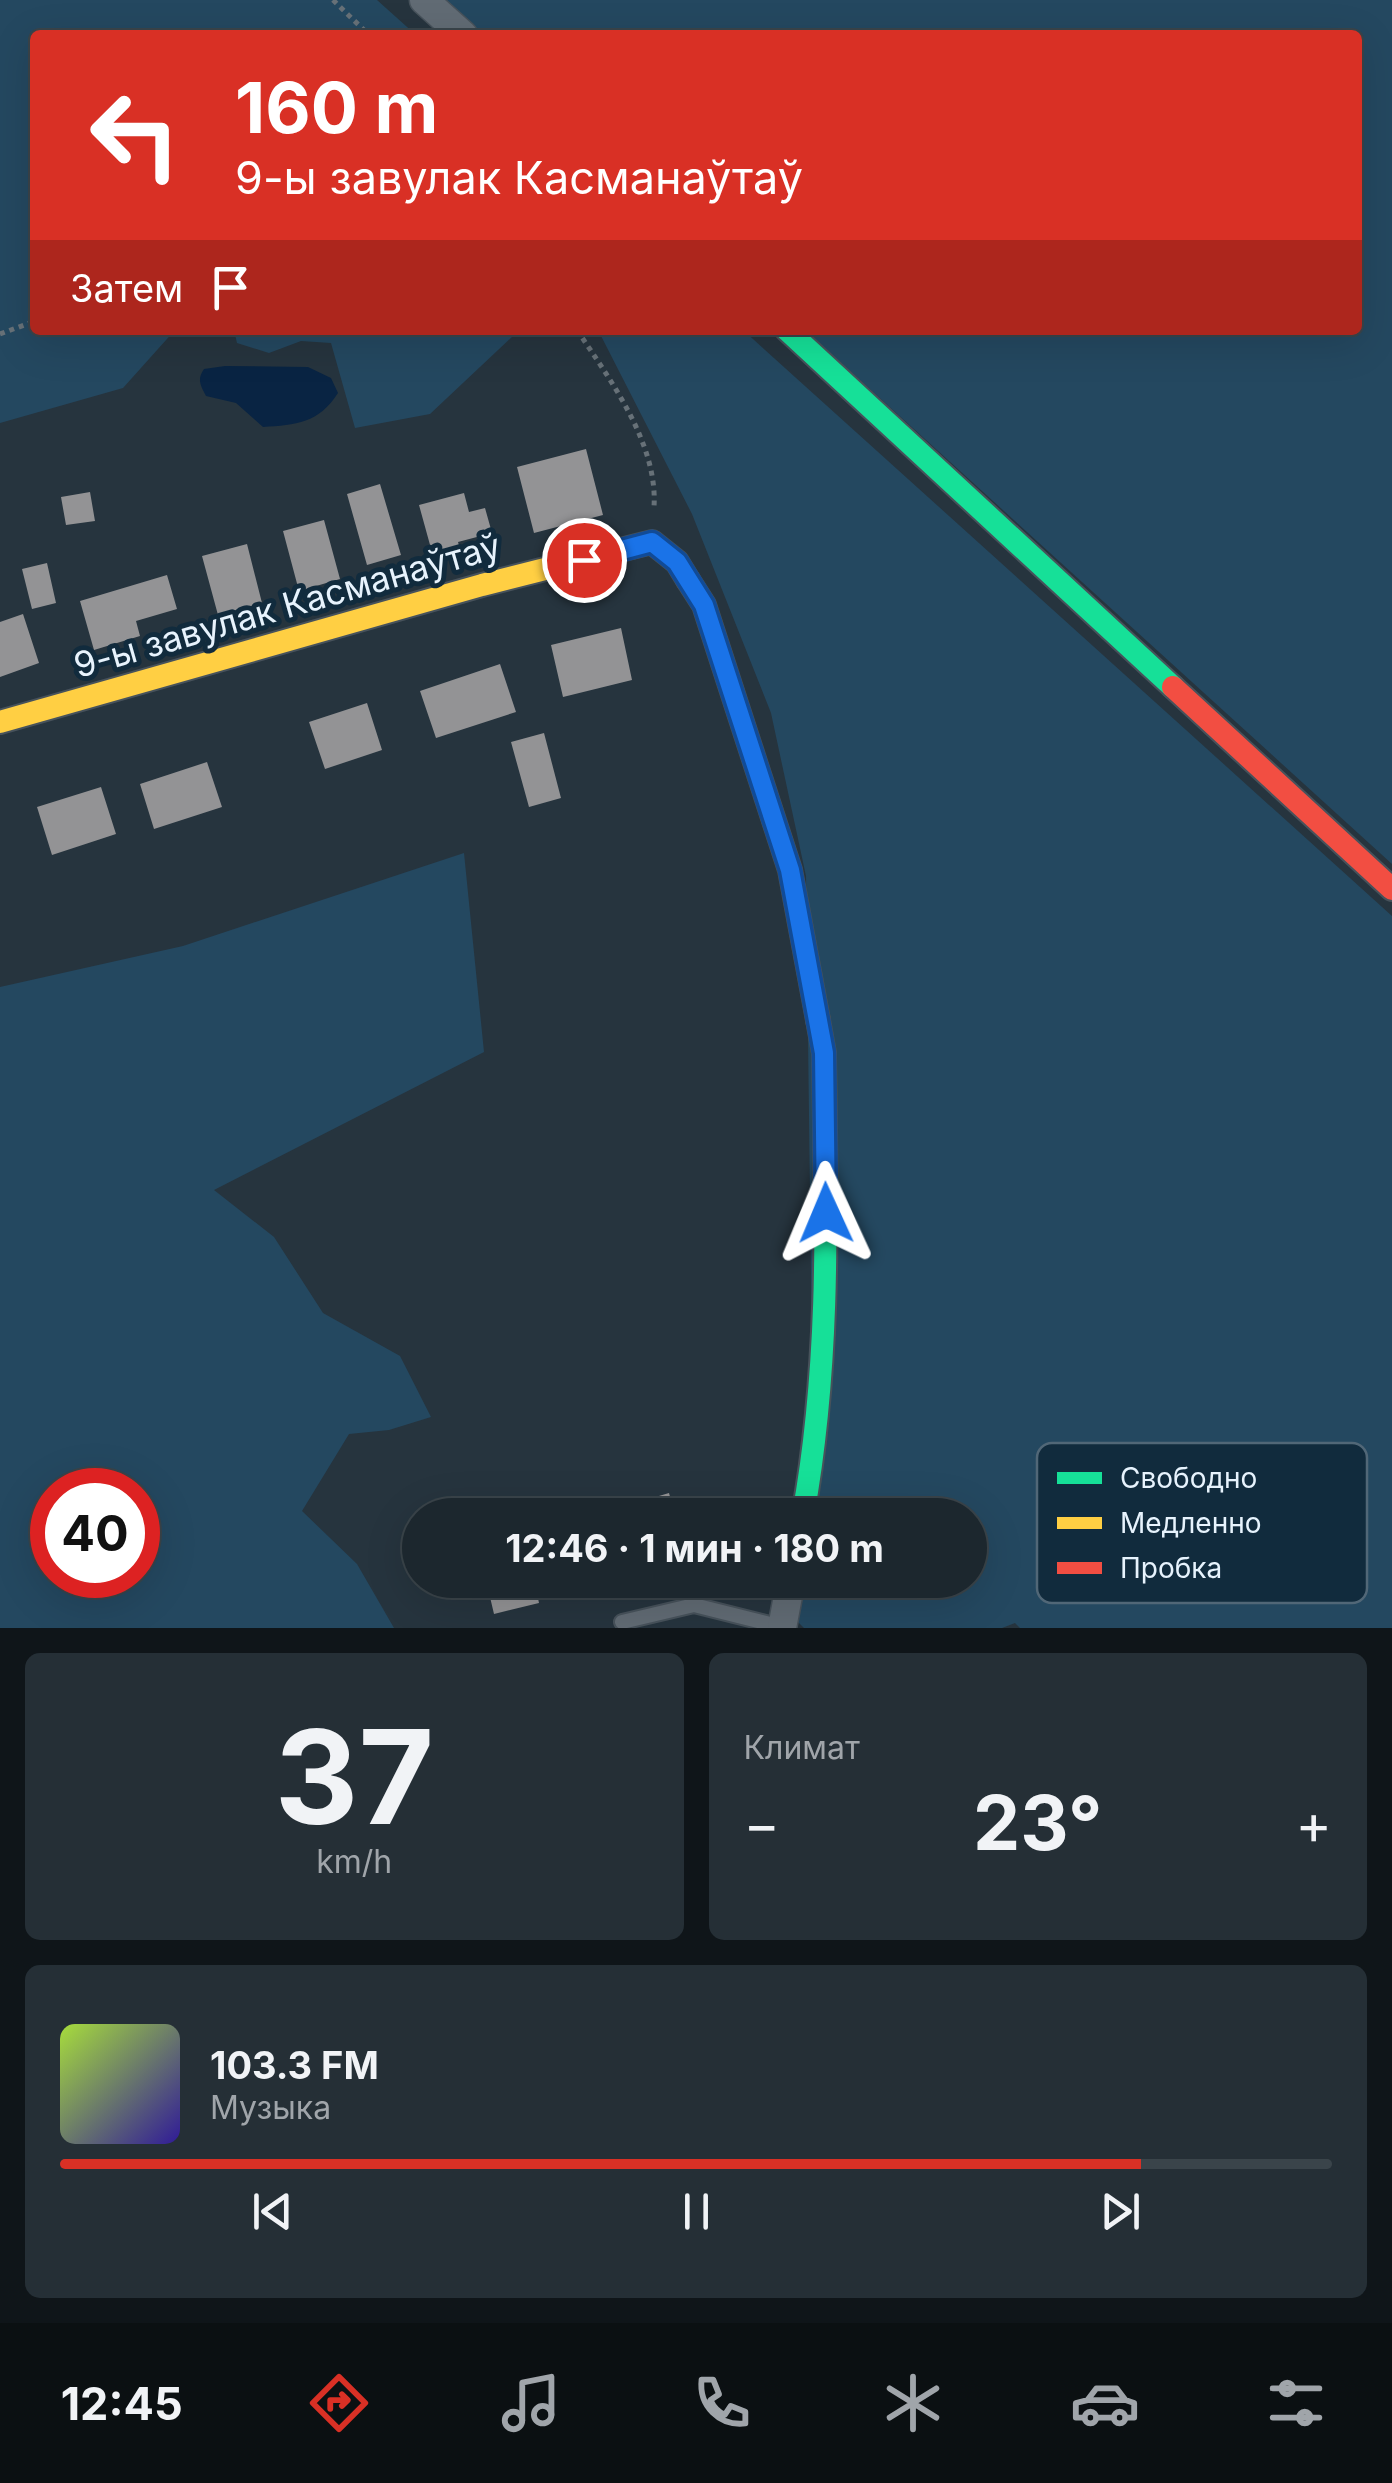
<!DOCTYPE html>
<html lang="ru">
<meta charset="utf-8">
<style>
body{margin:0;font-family:Inter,sans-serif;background:#252f36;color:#f1f3f6;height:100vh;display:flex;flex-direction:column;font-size:38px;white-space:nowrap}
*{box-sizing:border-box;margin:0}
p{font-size:32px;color:#a0a5aa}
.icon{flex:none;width:55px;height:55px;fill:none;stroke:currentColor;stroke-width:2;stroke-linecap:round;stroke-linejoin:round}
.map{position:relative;height:1628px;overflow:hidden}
.panel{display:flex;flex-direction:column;gap:25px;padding:25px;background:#0f1519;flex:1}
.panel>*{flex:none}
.hud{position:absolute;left:30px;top:30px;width:1332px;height:305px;border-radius:10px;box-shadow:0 10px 40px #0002,0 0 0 2px #3a444a;background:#d93025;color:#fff;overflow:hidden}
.speed{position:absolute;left:30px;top:1468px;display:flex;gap:20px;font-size:50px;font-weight:700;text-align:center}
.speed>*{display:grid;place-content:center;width:130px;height:130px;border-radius:50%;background:#1c272e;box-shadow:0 10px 40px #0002,0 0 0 2px #3a444a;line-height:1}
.speed .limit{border:15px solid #d22;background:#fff;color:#111}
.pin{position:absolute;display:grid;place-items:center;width:85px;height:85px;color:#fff;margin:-42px;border:5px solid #fff;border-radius:50%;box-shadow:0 2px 10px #0007}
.me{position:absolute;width:110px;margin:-55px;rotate:359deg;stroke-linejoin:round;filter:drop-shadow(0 0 8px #0008)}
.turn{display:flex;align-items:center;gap:35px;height:210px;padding:0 40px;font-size:45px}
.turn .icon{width:130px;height:130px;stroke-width:2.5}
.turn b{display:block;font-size:70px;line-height:85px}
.then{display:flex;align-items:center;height:95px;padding:0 40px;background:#0003;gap:20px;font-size:38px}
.big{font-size:75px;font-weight:700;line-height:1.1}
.panel .widget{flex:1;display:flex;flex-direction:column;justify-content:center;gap:15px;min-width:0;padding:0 35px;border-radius:15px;background:#252f36}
.panel .dial{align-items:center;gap:0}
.dial b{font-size:130px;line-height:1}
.song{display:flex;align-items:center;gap:30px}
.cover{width:120px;height:120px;border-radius:15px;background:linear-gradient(135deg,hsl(80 70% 55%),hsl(250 70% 35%))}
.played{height:10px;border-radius:5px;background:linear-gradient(90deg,#d93025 85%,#3a444a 85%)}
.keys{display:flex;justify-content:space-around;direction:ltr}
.heat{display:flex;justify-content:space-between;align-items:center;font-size:55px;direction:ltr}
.panel .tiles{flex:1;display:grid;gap:25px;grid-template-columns:1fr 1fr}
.widget:last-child{grid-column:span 2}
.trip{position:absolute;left:402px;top:1498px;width:585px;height:100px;border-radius:50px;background:#1c272e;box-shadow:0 10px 40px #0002,0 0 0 2px #3a444a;font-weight:700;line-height:100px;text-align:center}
.tab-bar{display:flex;height:160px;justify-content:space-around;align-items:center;background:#0b1012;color:#a0a5aa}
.tab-bar .icon{width:70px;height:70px}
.tab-bar .active{color:#d93025}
.tab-bar b{font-size:45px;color:#f1f3f6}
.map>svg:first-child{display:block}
.green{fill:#244860;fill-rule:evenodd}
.water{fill:#092443}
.building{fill:#939395}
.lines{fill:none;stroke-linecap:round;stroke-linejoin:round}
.lane-casing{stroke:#47525b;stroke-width:18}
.street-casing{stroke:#47525b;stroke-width:31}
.fast-casing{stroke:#47525b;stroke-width:26}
.slow-casing{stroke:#47525b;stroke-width:26}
.jam-casing{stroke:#47525b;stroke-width:26}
.path{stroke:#677178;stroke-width:5;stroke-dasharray:5 5;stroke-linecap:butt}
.lane{stroke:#616b74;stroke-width:14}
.street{stroke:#616b74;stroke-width:28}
.fast{stroke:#16e098;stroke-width:22}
.slow{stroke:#ffcf43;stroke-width:22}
.jam{stroke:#f24e42;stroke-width:22}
.route-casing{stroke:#114b97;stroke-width:25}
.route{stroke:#1a73e8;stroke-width:18}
.labels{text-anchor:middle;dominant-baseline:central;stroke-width:10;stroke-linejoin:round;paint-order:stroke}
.street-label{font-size:35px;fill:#e7f3fd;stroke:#112b3d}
.key{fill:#112b3d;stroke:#516777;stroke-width:2.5}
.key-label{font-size:28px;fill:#e7f3fd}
</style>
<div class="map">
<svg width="1392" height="1628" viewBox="0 0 1392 1628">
<rect width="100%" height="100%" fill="#26343e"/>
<path class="green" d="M0,0H377L416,35H35V330H175L123,388L0,423Z
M442,0H1392V864L805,330H1358V35H481Z
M234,330H514L513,336L430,414L355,428L331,343L301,341L269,353L237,343Z
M598,330H743L1392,916V1628H1020L1015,1623L1002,1628H804L794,1618L802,1580H970V1515H814L806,876L771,713L692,514Z
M464,853L484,1052L214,1190L274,1237L323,1313L400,1356L431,1417L389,1430L349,1434L302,1511L357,1564L394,1628H0V987L183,946ZM52,1490H138V1575H52Z"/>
<path class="water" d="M225,366L308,367L331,378L338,393C319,423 296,425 263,427L236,403L206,396C200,385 197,379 204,369Z"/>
<path class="building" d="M586,449L603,515L534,533L517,467Z
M380,484L401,555L367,565L347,494Z
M90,492L95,521L66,525L61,497Z
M464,493L469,512L485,508L492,533L458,542L462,556L435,563L419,505Z
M324,520L340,579L299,591L283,531Z
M247,544L262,603L218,615L202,556Z
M47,563L56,603L32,609L22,569Z
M167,575L177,609L136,621L140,636L94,650L80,601Z
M23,614L39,663L0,677V622Z
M621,628L632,680L563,697L551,645Z
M500,664L516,712L436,738L420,691Z
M367,703L382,750L325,769L309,722Z
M544,733L561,798L529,807L511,742Z
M207,762L222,807L154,829L140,784Z
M101,787L116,834L52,855L37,807Z
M669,1493L675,1515H614L612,1510Z
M486,1580H534L539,1603L494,1614Z"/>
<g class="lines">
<defs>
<path id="lane" d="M622,1622L694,1605L782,1627"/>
<path id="street" d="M424,0L463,35
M782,1628L791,1580"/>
<path id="fast" d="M787,330L1173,687
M803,1515C831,1361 826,1209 824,1053L818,1020"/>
<path id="slow" d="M0,722L482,585L652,542L677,562L688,580"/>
<path id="jam" d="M688,580L704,605L790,870L818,1020
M1173,687L1392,889"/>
</defs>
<use href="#lane" class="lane-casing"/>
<use href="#street" class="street-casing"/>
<use href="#fast" class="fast-casing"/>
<use href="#slow" class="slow-casing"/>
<use href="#jam" class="jam-casing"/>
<path class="path" d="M333,0L369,35
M577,330C611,381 658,444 654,507
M0,334L35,321"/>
<use href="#lane" class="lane"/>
<use href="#street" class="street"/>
<use href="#fast" class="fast"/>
<use href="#slow" class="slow"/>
<use href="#jam" class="jam"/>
</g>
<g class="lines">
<defs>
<path id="route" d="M584,560L652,542L677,562L704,605L790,870L824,1053L826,1213"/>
</defs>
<use href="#route" class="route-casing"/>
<use href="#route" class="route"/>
</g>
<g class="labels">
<g class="street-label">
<text transform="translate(287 605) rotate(-16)">9-ы завулак Касманаўтаў</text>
</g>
</g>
<rect x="1037" y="1443" width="330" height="160" rx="15" class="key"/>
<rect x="1057" y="1472" width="45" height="12" fill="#16e098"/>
<rect x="1057" y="1517" width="45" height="12" fill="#ffcf43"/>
<rect x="1057" y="1562" width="45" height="12" fill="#f24e42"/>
<g class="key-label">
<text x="1120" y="1488">Свободно</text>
<text x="1120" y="1533">Медленно</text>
<text x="1120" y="1578">Пробка</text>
</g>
</svg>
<div class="speed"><div class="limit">40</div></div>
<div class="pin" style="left:584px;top:560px;background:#d93025"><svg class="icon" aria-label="arrive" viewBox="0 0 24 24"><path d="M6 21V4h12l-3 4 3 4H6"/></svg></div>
<svg class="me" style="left:826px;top:1213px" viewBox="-20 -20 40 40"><path d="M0-17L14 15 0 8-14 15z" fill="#1a73e8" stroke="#fff" stroke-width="4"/></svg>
<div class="trip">12:46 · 1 мин · 180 m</div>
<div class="hud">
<div class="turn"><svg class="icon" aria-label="left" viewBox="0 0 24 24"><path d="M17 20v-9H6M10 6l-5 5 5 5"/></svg><div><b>160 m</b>9-ы завулак Касманаўтаў</div></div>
<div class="then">Затем<svg class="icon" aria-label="arrive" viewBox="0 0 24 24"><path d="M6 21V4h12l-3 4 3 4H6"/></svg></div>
</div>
</div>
<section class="panel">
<div class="tiles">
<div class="widget dial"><b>37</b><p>km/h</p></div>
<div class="widget"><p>Климат</p>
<div class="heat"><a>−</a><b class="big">23°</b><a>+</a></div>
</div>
<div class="widget">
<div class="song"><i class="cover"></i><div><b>103.3 FM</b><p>Музыка</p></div></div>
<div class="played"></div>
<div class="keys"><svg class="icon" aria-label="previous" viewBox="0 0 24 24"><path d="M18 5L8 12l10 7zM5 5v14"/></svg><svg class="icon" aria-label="pause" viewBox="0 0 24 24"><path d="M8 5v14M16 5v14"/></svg><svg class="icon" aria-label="next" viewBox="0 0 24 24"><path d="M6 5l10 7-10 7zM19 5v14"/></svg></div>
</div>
</div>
</section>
<nav class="tab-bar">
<b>12:45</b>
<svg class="icon active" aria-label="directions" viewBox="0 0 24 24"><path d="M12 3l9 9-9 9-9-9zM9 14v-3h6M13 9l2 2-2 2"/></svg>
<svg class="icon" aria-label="music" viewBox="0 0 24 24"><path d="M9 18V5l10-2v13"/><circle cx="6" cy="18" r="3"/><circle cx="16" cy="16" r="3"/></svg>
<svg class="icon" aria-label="phone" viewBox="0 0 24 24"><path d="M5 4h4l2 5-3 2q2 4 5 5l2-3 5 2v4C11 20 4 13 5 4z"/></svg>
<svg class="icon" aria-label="climate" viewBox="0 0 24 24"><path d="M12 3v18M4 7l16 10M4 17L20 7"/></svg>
<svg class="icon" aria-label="car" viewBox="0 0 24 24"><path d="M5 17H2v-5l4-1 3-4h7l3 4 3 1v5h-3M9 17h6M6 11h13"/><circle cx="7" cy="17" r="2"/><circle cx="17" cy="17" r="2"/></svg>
<svg class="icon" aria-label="filters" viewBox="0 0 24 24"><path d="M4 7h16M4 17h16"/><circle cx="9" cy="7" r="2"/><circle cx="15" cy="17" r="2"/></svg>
</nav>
